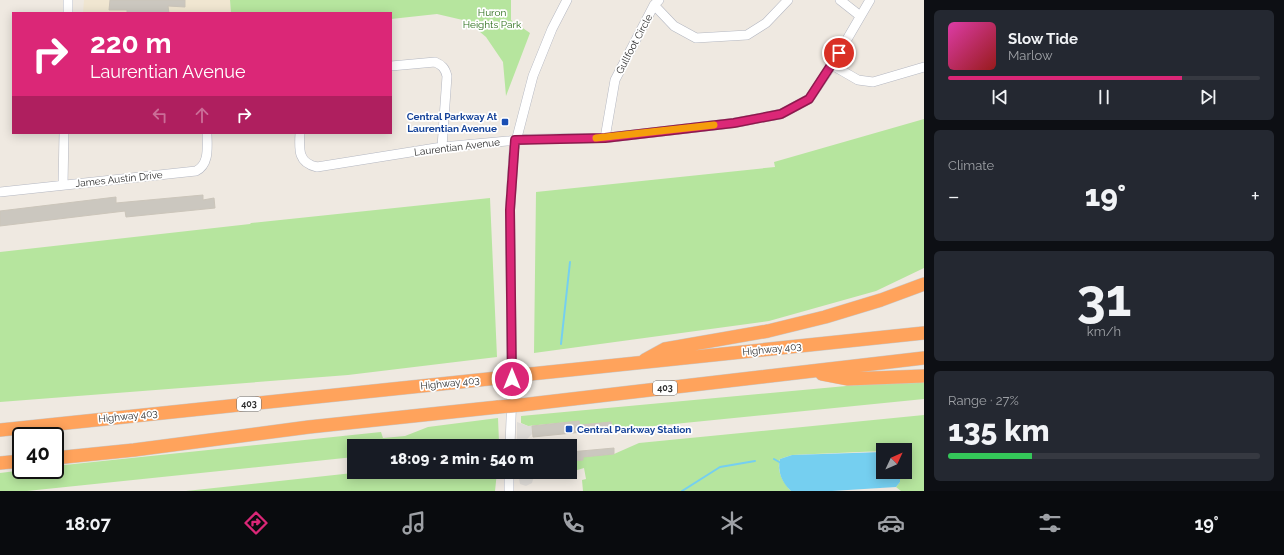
<!DOCTYPE html>
<meta charset="utf-8">
<style>
body{margin:0;font-family:Raleway,sans-serif;background:#242831;color:#f1f3f6;height:100vh;display:flex;flex-direction:column;font-size:15px;white-space:nowrap}
*{box-sizing:border-box;margin:0}
p{font-size:13px;color:#9ea1a6}
.icon{flex:none;width:22px;height:22px;fill:none;stroke:currentColor;stroke-width:2;stroke-linecap:round;stroke-linejoin:round}
.map{position:relative;flex:1;overflow:hidden}
.side{display:flex;flex-direction:column;gap:10px;padding:10px;background:#0d0f14;width:360px}
.side>*{flex:none}
.guide{position:absolute;left:12px;top:12px;width:380px;height:122px;border-radius:0px;box-shadow:0 2px 10px #0003;background:#db2777;color:#fff;overflow:hidden}
.needle{width:26px;rotate:46deg}
.fabs{position:absolute;left:876px;top:443px;display:grid;gap:8px}
.fabs a{display:grid;place-items:center;width:36px;height:36px;border-radius:0px;background:#171b24;box-shadow:0 2px 10px #0003;font-size:20px}
.speed{position:absolute;left:12px;top:427px;display:flex;gap:8px;font-size:20px;font-weight:700;text-align:center}
.speed>*{display:grid;place-content:center;width:52px;height:52px;border-radius:50%;background:#171b24;box-shadow:0 2px 10px #0003;line-height:1}
.speed .limit{border:2px solid #111;border-radius:6px;background:#fff;color:#111}
.pin{position:absolute;display:grid;place-items:center;width:34px;height:34px;color:#fff;margin:-17px;border:2px solid #fff;border-radius:50%;box-shadow:0 1px 4px #0007}
.me{position:absolute;width:44px;margin:-22px;rotate:0deg;stroke-linejoin:round;filter:drop-shadow(0 0 3px #0008)}
.turn{display:flex;align-items:center;gap:14px;height:84px;padding:0 12px;font-size:18px}
.turn .icon{width:52px;height:52px;stroke-width:2.5}
.turn b{display:block;font-size:28px;line-height:34px}
.lanes{display:flex;align-items:center;height:38px;padding:0 12px;background:#0003;justify-content:center;gap:20px;direction:ltr}
.lanes .off{opacity:.35}
.big{font-size:30px;font-weight:800;line-height:1.1}
.side .tile{flex:1;display:flex;flex-direction:column;justify-content:center;gap:6px;min-width:0;padding:0 14px;border-radius:6px;background:#242831}
.side .dial{align-items:center;gap:0}
.dial b{font-size:52px;line-height:1}
.song{display:flex;align-items:center;gap:12px}
.cover{width:48px;height:48px;border-radius:6px;background:linear-gradient(135deg,hsl(320 70% 55%),hsl(0 70% 35%))}
.played{height:4px;border-radius:2px;background:linear-gradient(90deg,#db2777 75%,#363941 75%)}
.keys{display:flex;justify-content:space-around;direction:ltr}
.heat{display:flex;justify-content:space-between;align-items:center;font-size:22px;direction:ltr}
.charge{height:6px;border-radius:3px;background:linear-gradient(90deg,#34c759 27%,#363941 0)}
.trip{position:absolute;left:347px;top:439px;width:230px;height:40px;border-radius:0px;background:#171b24;box-shadow:0 2px 10px #0003;font-weight:800;line-height:40px;text-align:center}
.tab-bar{display:flex;height:64px;justify-content:space-around;align-items:center;background:#090b0e;color:#9ea1a6}
.tab-bar .icon{width:28px;height:28px}
.tab-bar .current{color:#db2777}
.tab-bar b{font-size:18px;color:#f1f3f6}
main{display:flex;flex:1;min-height:0}
.map>svg:first-child{display:block}
.education{fill:#f0e6d1}
.green{fill:#b6e59e}
.plaza{fill:#dfdcd8}
.water{fill:#75cff0}
.lines{fill:none;stroke-linecap:round;stroke-linejoin:round}
.stream{stroke:#75cff0;stroke-width:2}
.building{fill:#cbc7bf;stroke:#cbc5ba}
.minor-casing{stroke:#b4b7c1;stroke-width:10}
.highway-casing{stroke:#c9c9c9;stroke-width:14}
.minor{stroke:#fff;stroke-width:9}
.highway{stroke:#ffa35c;stroke-width:13}
.highway-bridge-casing{stroke:#c9c9c9;stroke-width:14;stroke-linecap:butt}
.highway-bridge{stroke:#ffa35c;stroke-width:13}
.route-casing{stroke:#8e194d;stroke-width:10}
.route{stroke:#db2777;stroke-width:7}
.slow{stroke:#f59e0b;stroke-width:7}
.transit-dot{fill:#1a4fb4;stroke:#fff;stroke-width:1.5}
.labels{text-anchor:middle;dominant-baseline:central;stroke-width:3.5;stroke-linejoin:round;paint-order:stroke}
.shield{fill:#fff;stroke:#6d6d6d;stroke-width:1}
.shield-label{font-size:9px;font-weight:bold;fill:#2e2e2e}
.park-label{font-size:10px;fill:#2c6e1b;stroke:#fff}
.street-label{font-size:10px;fill:#2e2e2e;stroke:#fff}
.transit-label{font-size:10px;font-weight:bold;fill:#164399;stroke:#fff;text-anchor:end}
</style>
<main>
<div class="map">
<svg width="924" height="491" viewBox="0 0 924 491">
<rect width="100%" height="100%" fill="#efe9e1"/>
<path class="education" d="M84,0H230L231,13H83Z"/>
<path class="green" d="M230,0H511V20L530,33L506,96L503,62L486,37L467,21L437,14L391,19V13H231Z
M924,119V268L876,291L769,321L534,353L536,192L775,167L774,162Z
M490,198L497,357L348,375L0,402V252L250,224L251,223Z
M924,381V399L634,428L611,425V422L580,425L579,421L528,426L521,423V416L868,384Z
M924,415V491H901L896,487L900,482V472H905V450L792,455L780,459C776,470 783,483 791,491H583L582,480L586,479L584,468L574,471L570,470V461L583,460V457L614,454L639,443Z
M498,418L499,442L458,446H354V457L27,491H0V473L24,470H55V466L381,432L383,438L405,436L428,427Z
M362,472H497L495,491H186Z"/>
<path class="plaza" d="M517,422L528,426H532L533,433L527,439V446H517Z
M518,472H540L534,476L532,483L526,486L520,484Z"/>
<path class="water" d="M883,452V472H900V482L896,487L832,491H791C782,483 777,471 780,459L792,455Z"/>
<g class="lines">
<path class="stream" d="M561,344L570,262
M774,459L781,463
M682,491L720,467L755,461"/>
</g>
<path class="building" d="M110,0H185V7L168,6L169,13H127V10H109Z
M203,195V200L214,198L215,208L126,217L125,211L0,226V211L116,197V203Z
M579,421L580,425L611,422L612,429L533,437L532,426Z
M614,448V454L583,457V460L570,461V452Z"/>
<g class="lines">
<defs>
<path id="minor" d="M840,0L859,15
M654,5L674,26L696,38L747,35L766,23L788,0
M68,13V0
M832,65L858,80L873,82L924,67
M391,66L435,62C442,65 445,68 447,76L442,147
M300,133C299,150 298,163 317,167L442,147L529,139L605,138L734,123L781,114L809,99L832,65L870,0
M605,138L615,80L654,5L659,0
M63,185L64,133
M0,192L196,171C210,164 207,146 207,133
M510,446L512,392L510,210L514,149L533,76L552,29L567,0
M509,472V491"/>
<path id="highway" d="M645,360L665,349L768,331L825,317L881,300L924,284
M822,374L848,379L924,376
M521,375L924,333
M521,405L924,358
M0,430L498,378
M55,458L134,450L309,427L498,407
M0,463L21,461"/>
</defs>
<use href="#minor" class="minor-casing"/>
<use href="#highway" class="highway-casing"/>
<use href="#minor" class="minor"/>
<use href="#highway" class="highway"/>
<defs>
<path id="highway-bridge" d="M498,378L521,375
M498,407L521,405"/>
</defs>
<use href="#highway-bridge" class="highway-bridge-casing"/>
<use href="#highway-bridge" class="highway-bridge"/>
</g>
<g class="lines">
<defs>
<path id="route" d="M512,379L510,210L515,140L605,138L734,123L781,114L809,99L839,53"/>
</defs>
<use href="#route" class="route-casing"/>
<use href="#route" class="route"/>
<path class="slow" d="M596,138L714,125"/>
</g>
<g class="transit-dot">
<rect x="501" y="118" width="8" height="8" rx="2"/>
<rect x="565" y="425" width="8" height="8" rx="2"/>
</g>
<g class="labels">
<g class="shield">
<rect x="653" y="381" width="24" height="14" rx="3"/>
<rect x="237" y="397" width="24" height="14" rx="3"/>
</g>
<g class="shield-label">
<text x="665" y="388">403</text>
<text x="249" y="404">403</text>
</g>
<g class="park-label">
<text x="492" y="12">Huron<tspan x="492" dy="12">Heights Park</tspan></text>
</g>
<g class="street-label">
<text transform="translate(634 44) rotate(-62)">Gullfoot Circle</text>
<text transform="translate(457 147) rotate(-7)">Laurentian Avenue</text>
<text transform="translate(119 179) rotate(-6)">James Austin Drive</text>
<text transform="translate(772 349) rotate(-6)">Highway 403</text>
<text transform="translate(450 383) rotate(-6)">Highway 403</text>
<text transform="translate(128 416) rotate(-6)">Highway 403</text>
</g>
<g class="transit-label">
<text x="497" y="116">Central Parkway At<tspan x="497" dy="12">Laurentian Avenue</tspan></text>
<text x="577" y="429" text-anchor="start">Central Parkway Station</text>
</g>
</g>
</svg>
<div class="fabs">
<a><svg class="needle" viewBox="-14 -14 28 28"><path d="M0-13l5 13h-10z" fill="#e53935"/><path d="M0 13l5-13h-10z" fill="#9ea1a6"/></svg></a>
</div>
<div class="speed"><div class="limit">40</div></div>
<div class="pin" style="left:839px;top:53px;background:#d93025"><svg class="icon" aria-label="arrive" viewBox="0 0 24 24"><path d="M6 21V4h12l-3 4 3 4H6"/></svg></div>
<svg class="me" style="left:512px;top:379px" viewBox="-20 -20 40 40"><circle r="17" fill="#db2777" stroke="#fff" stroke-width="3"/><path d="M0-11L8 9 0 5-8 9z" fill="#fff"/></svg>
<div class="trip">18:09 · 2 min · 540 m</div>
<div class="guide">
<div class="turn"><svg class="icon" aria-label="right" viewBox="0 0 24 24"><path d="M7 20v-9h11M14 6l5 5-5 5"/></svg><div><b>220 m</b>Laurentian Avenue</div></div>
<div class="lanes"><svg class="icon off" aria-label="left" viewBox="0 0 24 24"><path d="M17 20v-9H6M10 6l-5 5 5 5"/></svg><svg class="icon off" aria-label="ahead" viewBox="0 0 24 24"><path d="M12 20V5M6 11l6-6 6 6"/></svg><svg class="icon" aria-label="right" viewBox="0 0 24 24"><path d="M7 20v-9h11M14 6l5 5-5 5"/></svg></div>
</div>
</div>
<section class="side">
<div class="tile">
<div class="song"><i class="cover"></i><div><b>Slow Tide</b><p>Marlow</p></div></div>
<div class="played"></div>
<div class="keys"><svg class="icon" aria-label="previous" viewBox="0 0 24 24"><path d="M18 5L8 12l10 7zM5 5v14"/></svg><svg class="icon" aria-label="pause" viewBox="0 0 24 24"><path d="M8 5v14M16 5v14"/></svg><svg class="icon" aria-label="next" viewBox="0 0 24 24"><path d="M6 5l10 7-10 7zM19 5v14"/></svg></div>
</div>
<div class="tile"><p>Climate</p>
<div class="heat"><a>−</a><b class="big">19°</b><a>+</a></div>
</div>
<div class="tile dial"><b>31</b><p>km/h</p></div>
<div class="tile"><p>Range · 27%</p><b class="big">135 km</b><div class="charge"></div></div>
</section>
</main>
<nav class="tab-bar">
<b>18:07</b>
<svg class="icon current" aria-label="directions" viewBox="0 0 24 24"><path d="M12 3l9 9-9 9-9-9zM9 14v-3h6M13 9l2 2-2 2"/></svg>
<svg class="icon" aria-label="music" viewBox="0 0 24 24"><path d="M9 18V5l10-2v13"/><circle cx="6" cy="18" r="3"/><circle cx="16" cy="16" r="3"/></svg>
<svg class="icon" aria-label="phone" viewBox="0 0 24 24"><path d="M5 4h4l2 5-3 2q2 4 5 5l2-3 5 2v4C11 20 4 13 5 4z"/></svg>
<svg class="icon" aria-label="climate" viewBox="0 0 24 24"><path d="M12 3v18M4 7l16 10M4 17L20 7"/></svg>
<svg class="icon" aria-label="car" viewBox="0 0 24 24"><path d="M5 17H2v-5l4-1 3-4h7l3 4 3 1v5h-3M9 17h6M6 11h13"/><circle cx="7" cy="17" r="2"/><circle cx="17" cy="17" r="2"/></svg>
<svg class="icon" aria-label="filters" viewBox="0 0 24 24"><path d="M4 7h16M4 17h16"/><circle cx="9" cy="7" r="2"/><circle cx="15" cy="17" r="2"/></svg>
<b>19°</b>
</nav>
